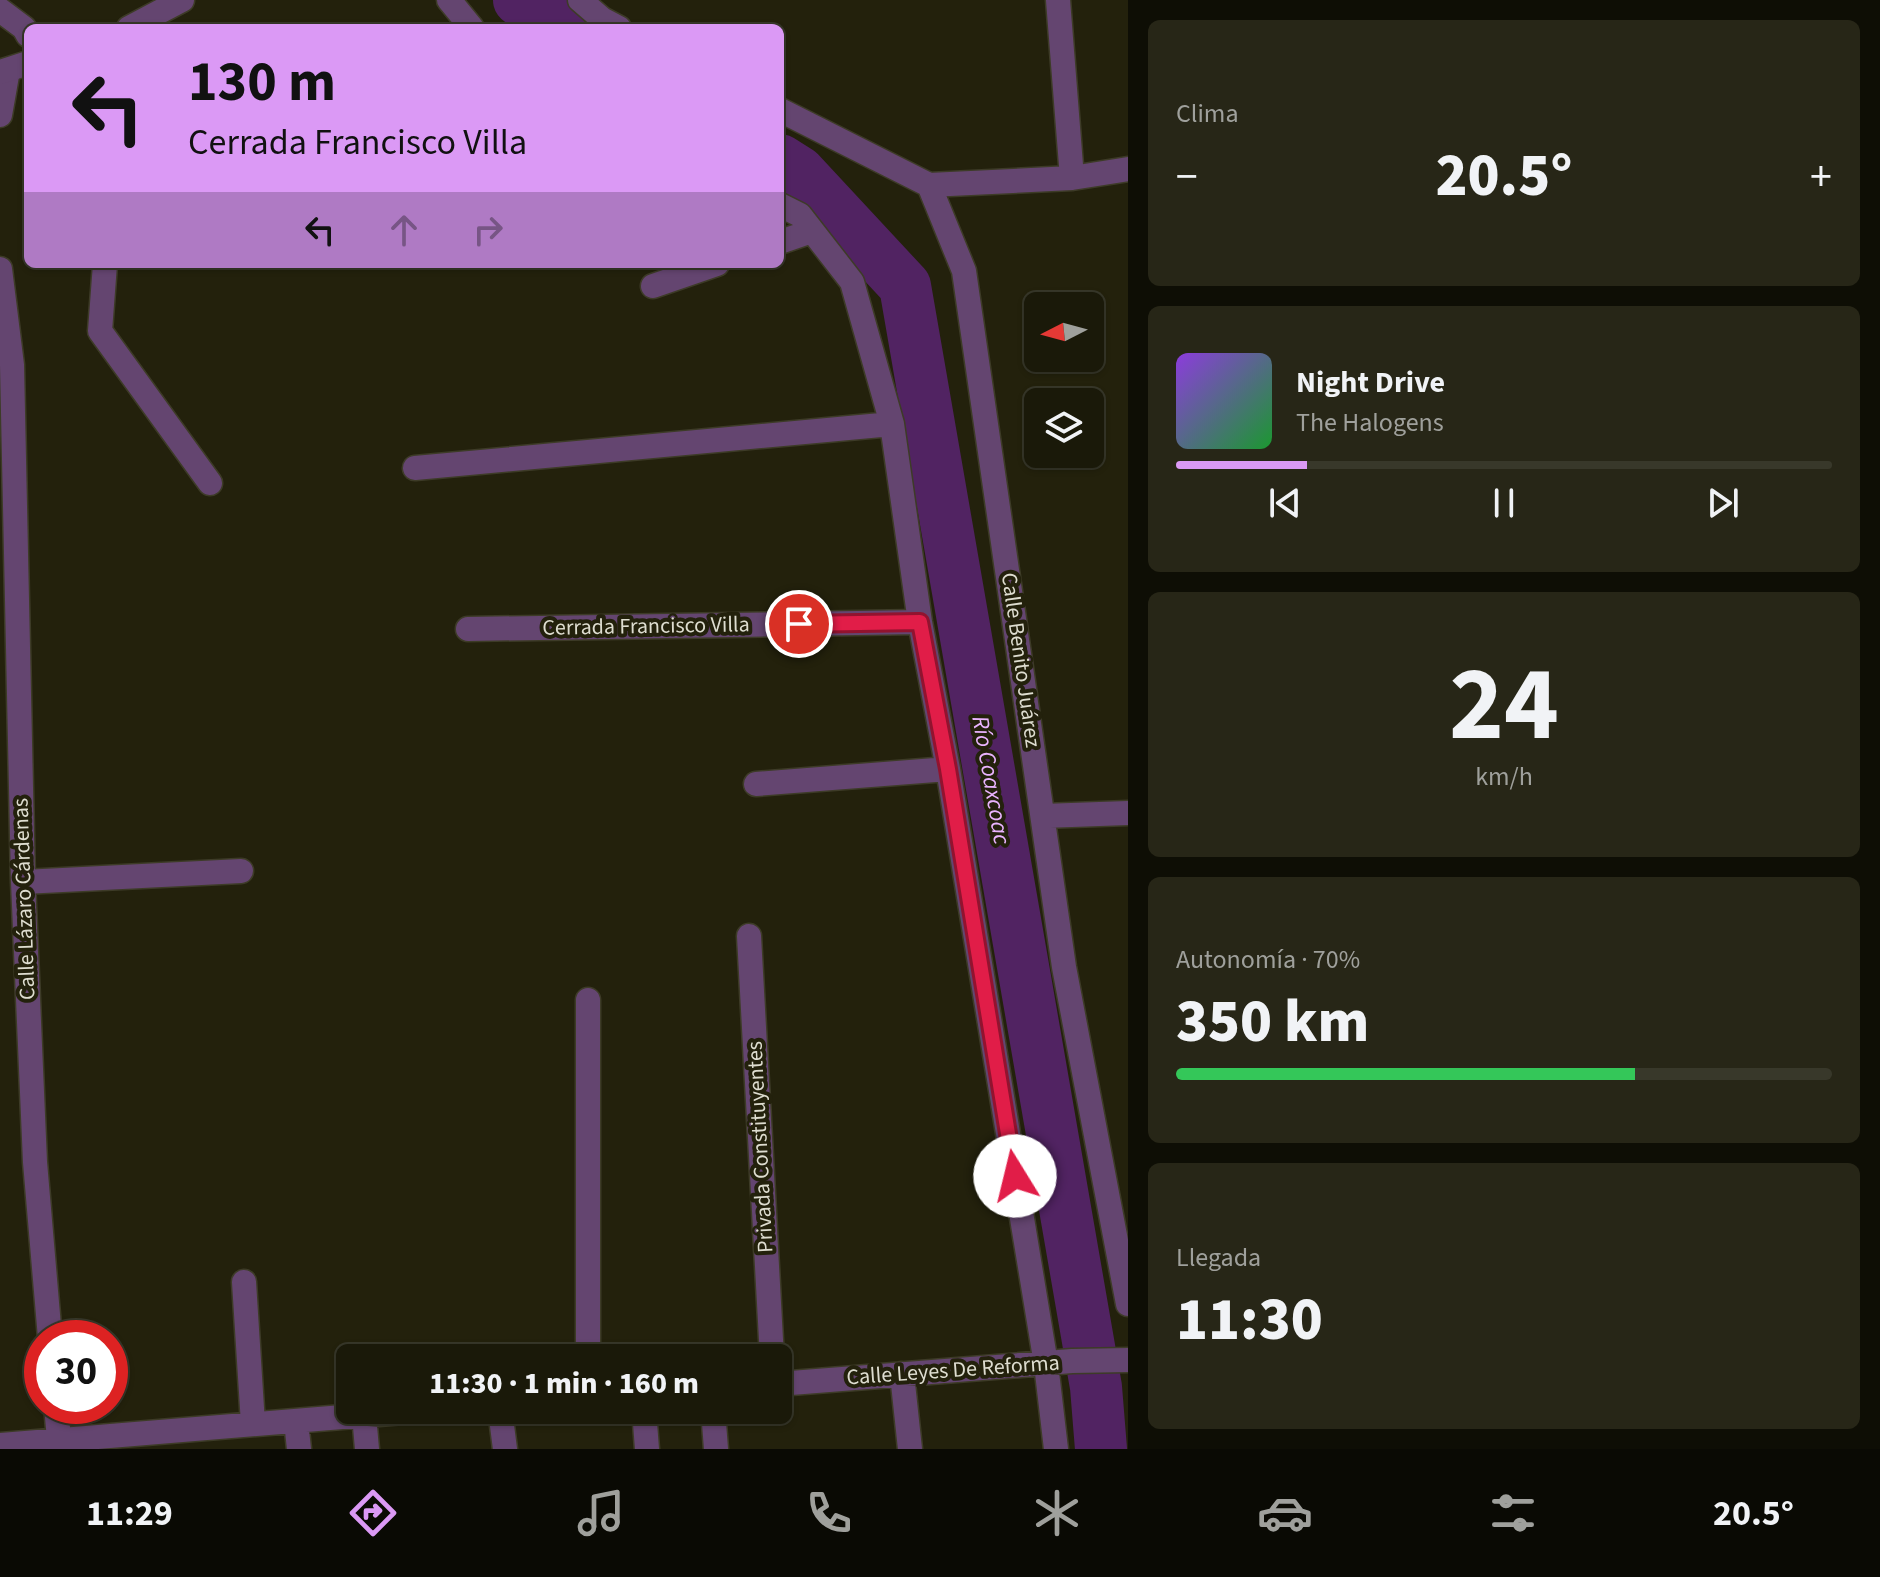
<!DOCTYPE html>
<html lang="es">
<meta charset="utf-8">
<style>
body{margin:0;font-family:"Source Sans 3",sans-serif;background:#272617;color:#f1f3f6;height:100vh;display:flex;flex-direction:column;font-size:30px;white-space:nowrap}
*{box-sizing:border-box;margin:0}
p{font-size:26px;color:#9fa09c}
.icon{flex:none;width:44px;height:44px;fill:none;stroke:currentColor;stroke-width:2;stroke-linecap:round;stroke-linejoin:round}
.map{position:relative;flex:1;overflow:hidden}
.details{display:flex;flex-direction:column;gap:20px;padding:20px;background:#0e0e05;width:752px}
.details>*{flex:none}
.guide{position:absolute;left:24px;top:24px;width:760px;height:244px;border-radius:12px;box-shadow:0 2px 6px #0004,0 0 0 2px #38382a;background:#db99f5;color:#111;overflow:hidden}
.needle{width:52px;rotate:264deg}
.controls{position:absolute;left:1024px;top:292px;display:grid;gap:16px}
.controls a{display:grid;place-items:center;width:80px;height:80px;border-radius:12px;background:#1a1909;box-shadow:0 2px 6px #0004,0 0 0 2px #38382a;font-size:40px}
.speed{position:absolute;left:24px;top:1320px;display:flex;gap:16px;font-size:40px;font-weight:700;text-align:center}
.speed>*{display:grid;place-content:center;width:104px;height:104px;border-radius:50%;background:#1a1909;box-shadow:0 2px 6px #0004,0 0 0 2px #38382a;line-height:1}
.speed .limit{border:12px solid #d22;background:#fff;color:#111}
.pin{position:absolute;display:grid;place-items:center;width:68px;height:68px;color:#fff;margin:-34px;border:4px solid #fff;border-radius:50%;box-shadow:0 2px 8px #0007}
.me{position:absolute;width:88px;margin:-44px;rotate:351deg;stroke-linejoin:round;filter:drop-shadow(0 0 6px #0008)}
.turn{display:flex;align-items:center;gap:28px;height:168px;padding:0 32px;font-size:36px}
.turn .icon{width:104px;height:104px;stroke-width:2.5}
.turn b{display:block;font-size:56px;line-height:68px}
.lanes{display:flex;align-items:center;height:76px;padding:0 32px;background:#0003;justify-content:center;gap:40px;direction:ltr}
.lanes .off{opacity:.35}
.big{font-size:60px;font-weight:800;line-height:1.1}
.details .tile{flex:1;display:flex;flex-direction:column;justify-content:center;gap:12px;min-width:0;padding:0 28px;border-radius:12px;background:#272617}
.details .dial{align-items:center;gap:0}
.dial b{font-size:104px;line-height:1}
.song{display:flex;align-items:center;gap:24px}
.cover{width:96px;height:96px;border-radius:12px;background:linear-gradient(135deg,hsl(270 70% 55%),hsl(130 70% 35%))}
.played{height:8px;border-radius:4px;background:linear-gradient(90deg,#db99f5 20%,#38382a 20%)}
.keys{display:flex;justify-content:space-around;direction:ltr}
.heat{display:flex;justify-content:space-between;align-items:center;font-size:44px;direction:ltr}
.charge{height:12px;border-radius:6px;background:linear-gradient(90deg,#34c759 70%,#38382a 0)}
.trip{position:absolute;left:336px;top:1344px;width:456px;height:80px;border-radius:12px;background:#1a1909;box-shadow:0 2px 6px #0004,0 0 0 2px #38382a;font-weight:800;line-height:80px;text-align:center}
.dock{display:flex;height:128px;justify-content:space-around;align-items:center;background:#0a0a04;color:#9fa09c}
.dock .icon{width:56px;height:56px}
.dock .current{color:#db99f5}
.dock b{font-size:36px;color:#f1f3f6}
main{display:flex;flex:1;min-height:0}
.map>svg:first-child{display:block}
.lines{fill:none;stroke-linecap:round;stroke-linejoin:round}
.river{stroke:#512362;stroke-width:52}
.minor-casing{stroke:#3d3b27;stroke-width:27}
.tertiary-casing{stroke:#3d3b27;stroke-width:27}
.minor{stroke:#644570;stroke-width:24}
.tertiary{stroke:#644570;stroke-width:24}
.route-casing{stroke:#92132f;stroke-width:20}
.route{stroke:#e11d48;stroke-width:14}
.labels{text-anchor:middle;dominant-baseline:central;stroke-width:8;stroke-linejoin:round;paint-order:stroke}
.street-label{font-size:22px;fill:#deddd0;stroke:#23210c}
.water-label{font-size:24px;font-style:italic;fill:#e9b3fe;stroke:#23210c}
</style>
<main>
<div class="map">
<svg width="1128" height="1449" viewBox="0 0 1128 1449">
<rect width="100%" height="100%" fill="#23210c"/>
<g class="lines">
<path class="river" d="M519,0L565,28
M780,160L799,172L905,286L1096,1387L1101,1449"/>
<defs>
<path id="minor" d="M449,0L472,28
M580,0L602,19L619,28
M1058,0L1072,178
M0,10L24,28L28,35
M780,110L929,185L964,271L1064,967L1128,1304
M0,115L8,70
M929,185L1072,178L1128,169
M780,205L800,215L852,282L892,424L920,622L948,769L1046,1364L1056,1449
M780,242L812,231
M105,264L100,331L210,483
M0,269L12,365L23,882L35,1162L50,1338
M653,286L717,264
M415,468L892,424
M468,629L920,622
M756,784L948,769
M1043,816L1128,813
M23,882L241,871
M749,936L772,1358
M244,1282L253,1424
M588,1358V1000
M902,1374L910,1449
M778,1384L1072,1361L1128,1360
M56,1406L59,1439
M500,1410L505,1449
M644,1410L647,1449
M713,1410L716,1449
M364,1415L367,1449
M296,1421L299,1449
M0,1445L428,1410"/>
<path id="tertiary" d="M129,28L182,0
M0,72L28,63"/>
</defs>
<use href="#minor" class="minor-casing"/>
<use href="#tertiary" class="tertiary-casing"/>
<use href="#minor" class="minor"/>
<use href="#tertiary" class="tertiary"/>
</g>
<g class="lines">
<defs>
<path id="route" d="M799,624L920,622L948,769L1015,1176"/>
</defs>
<use href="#route" class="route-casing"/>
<use href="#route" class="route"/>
</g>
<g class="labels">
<g class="street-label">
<text transform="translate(646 626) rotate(-1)">Cerrada Francisco Villa</text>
<text transform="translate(1021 660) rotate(82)">Calle Benito Juárez</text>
<text transform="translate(24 899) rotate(-92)">Calle Lázaro Cárdenas</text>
<text transform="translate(760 1147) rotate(-93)">Privada Constituyentes</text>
<text transform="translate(953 1370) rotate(-4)">Calle Leyes De Reforma</text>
</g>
<g class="water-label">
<text transform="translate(991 780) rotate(80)">Río Coaxcoac</text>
</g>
</g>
</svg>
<div class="controls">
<a><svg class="needle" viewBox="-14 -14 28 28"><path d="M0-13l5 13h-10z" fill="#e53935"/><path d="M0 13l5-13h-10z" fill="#9fa09c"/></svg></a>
<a><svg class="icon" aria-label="layers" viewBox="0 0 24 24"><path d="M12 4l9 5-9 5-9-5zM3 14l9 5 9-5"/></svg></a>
</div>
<div class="speed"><div class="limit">30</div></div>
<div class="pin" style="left:799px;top:624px;background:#d93025"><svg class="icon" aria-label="arrive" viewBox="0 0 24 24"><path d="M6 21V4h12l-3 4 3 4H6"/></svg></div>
<svg class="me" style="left:1015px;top:1176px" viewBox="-20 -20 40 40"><circle r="19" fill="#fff"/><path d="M0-13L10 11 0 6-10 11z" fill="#e11d48"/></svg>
<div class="trip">11:30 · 1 min · 160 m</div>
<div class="guide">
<div class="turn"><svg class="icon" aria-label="left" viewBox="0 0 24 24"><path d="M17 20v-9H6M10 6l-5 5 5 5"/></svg><div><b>130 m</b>Cerrada Francisco Villa</div></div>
<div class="lanes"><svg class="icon" aria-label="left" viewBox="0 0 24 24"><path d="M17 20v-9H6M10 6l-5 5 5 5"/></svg><svg class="icon off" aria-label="ahead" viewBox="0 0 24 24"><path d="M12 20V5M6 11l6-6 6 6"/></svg><svg class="icon off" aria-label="right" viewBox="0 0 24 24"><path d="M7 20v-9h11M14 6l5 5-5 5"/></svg></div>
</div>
</div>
<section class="details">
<div class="tile"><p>Clima</p>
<div class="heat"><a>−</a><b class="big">20.5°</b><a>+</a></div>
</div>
<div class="tile">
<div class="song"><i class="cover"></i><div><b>Night Drive</b><p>The Halogens</p></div></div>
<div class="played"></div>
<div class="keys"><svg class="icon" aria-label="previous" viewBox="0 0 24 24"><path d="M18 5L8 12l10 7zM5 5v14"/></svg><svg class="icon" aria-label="pause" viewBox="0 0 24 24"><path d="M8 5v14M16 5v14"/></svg><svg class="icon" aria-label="next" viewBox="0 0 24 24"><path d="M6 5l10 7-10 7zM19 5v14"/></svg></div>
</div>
<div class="tile dial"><b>24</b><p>km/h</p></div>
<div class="tile"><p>Autonomía · 70%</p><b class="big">350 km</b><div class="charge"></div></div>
<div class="tile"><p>Llegada</p><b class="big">11:30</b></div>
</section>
</main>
<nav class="dock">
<b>11:29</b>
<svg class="icon current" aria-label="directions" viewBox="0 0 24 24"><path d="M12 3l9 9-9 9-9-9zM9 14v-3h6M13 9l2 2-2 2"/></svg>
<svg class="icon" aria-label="music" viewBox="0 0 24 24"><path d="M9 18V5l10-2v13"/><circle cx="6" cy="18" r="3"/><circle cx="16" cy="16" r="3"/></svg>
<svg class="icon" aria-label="phone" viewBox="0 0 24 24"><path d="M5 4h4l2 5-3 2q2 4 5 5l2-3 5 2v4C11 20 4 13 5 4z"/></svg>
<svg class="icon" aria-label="climate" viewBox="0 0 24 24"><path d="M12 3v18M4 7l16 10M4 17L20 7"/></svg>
<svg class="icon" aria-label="car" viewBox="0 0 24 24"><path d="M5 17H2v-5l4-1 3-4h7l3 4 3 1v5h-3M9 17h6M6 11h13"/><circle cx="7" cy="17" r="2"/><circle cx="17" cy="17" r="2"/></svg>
<svg class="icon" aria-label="filters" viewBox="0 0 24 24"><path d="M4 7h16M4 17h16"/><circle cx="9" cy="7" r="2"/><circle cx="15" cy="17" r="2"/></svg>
<b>20.5°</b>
</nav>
